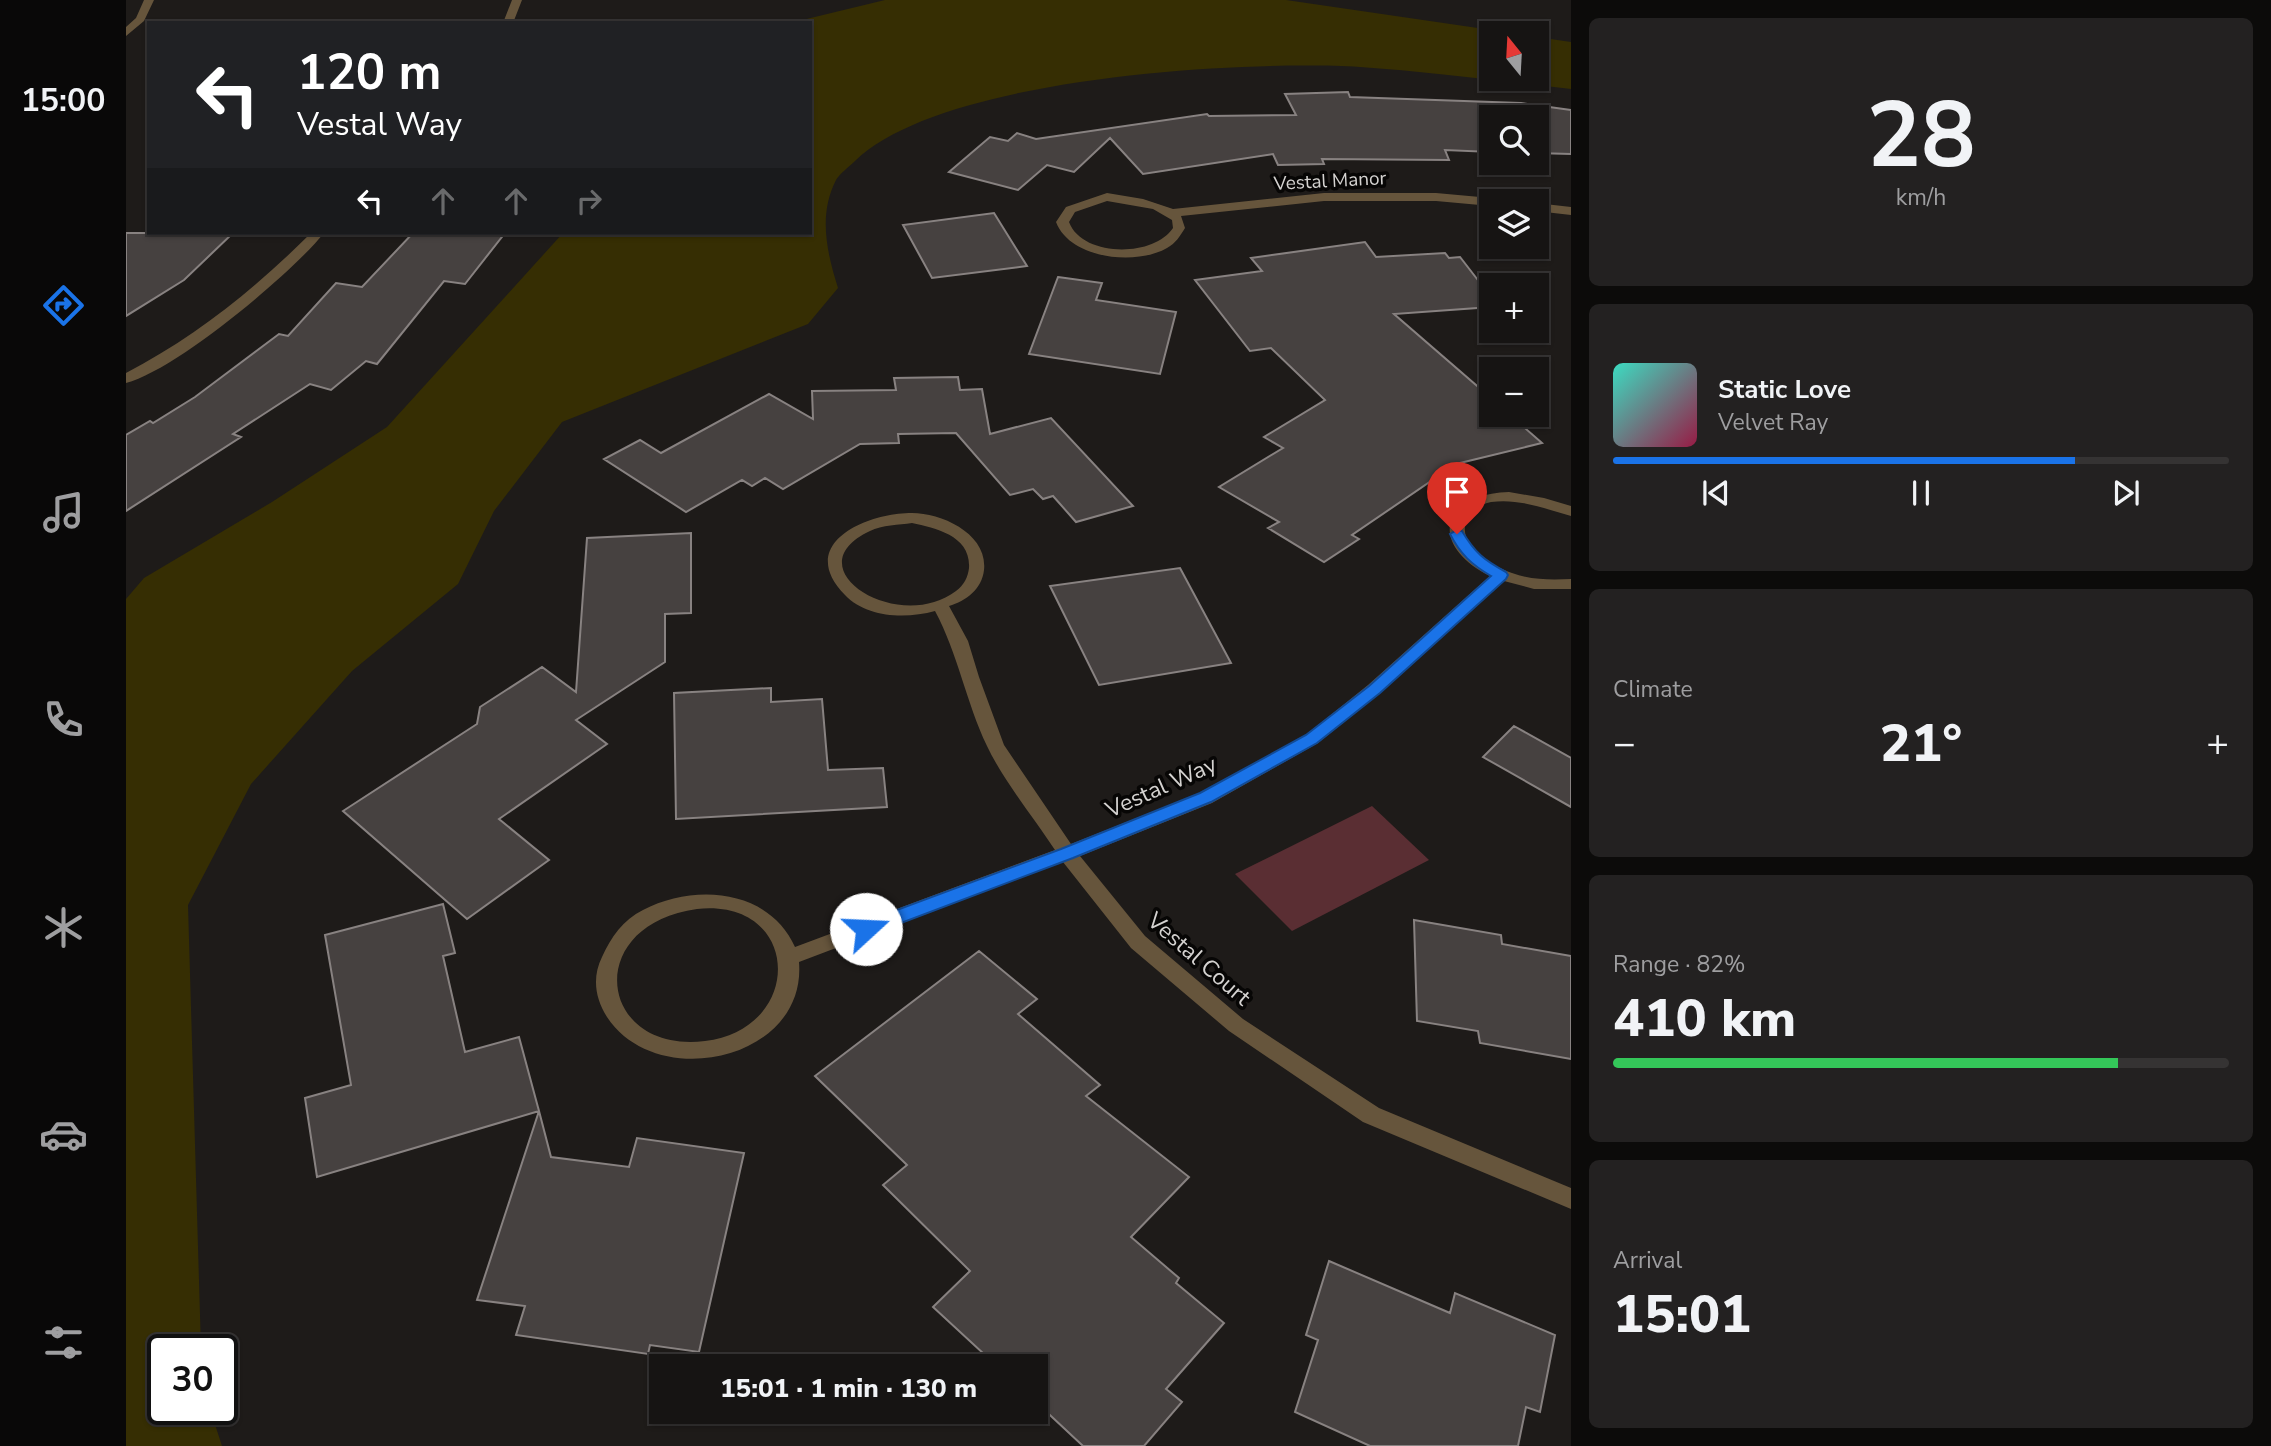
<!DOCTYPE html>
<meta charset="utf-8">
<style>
body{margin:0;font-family:"Nunito Sans",sans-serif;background:#232121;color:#f1f3f6;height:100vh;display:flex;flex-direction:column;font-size:26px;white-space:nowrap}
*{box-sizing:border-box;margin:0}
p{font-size:23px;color:#9e9ea0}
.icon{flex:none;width:38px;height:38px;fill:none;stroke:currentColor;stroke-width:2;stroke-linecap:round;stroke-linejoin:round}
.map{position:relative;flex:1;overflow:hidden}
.panel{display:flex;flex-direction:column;gap:18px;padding:18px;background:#0c0b0a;width:700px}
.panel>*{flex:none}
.guide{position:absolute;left:21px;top:21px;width:665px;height:214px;border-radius:0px;box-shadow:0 2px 5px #0004,0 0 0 2px #353333;background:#202124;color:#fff;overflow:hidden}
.needle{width:46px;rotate:342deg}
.tools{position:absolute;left:1353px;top:21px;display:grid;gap:14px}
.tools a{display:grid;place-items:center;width:70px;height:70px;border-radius:0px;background:#161413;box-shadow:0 2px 5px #0004,0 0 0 2px #353333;font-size:35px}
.speed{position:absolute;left:21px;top:1334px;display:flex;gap:14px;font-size:35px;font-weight:700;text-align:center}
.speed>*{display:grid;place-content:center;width:91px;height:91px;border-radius:50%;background:#161413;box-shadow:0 2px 5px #0004,0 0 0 2px #353333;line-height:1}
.speed .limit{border:4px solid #111;border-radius:10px;background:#fff;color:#111}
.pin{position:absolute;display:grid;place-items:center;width:60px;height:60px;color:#fff;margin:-72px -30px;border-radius:50% 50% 50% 0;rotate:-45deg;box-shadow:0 0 7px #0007}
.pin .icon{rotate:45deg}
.me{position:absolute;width:77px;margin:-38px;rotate:70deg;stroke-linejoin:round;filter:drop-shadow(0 0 5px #0008)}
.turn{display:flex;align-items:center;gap:24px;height:147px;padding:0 35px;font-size:32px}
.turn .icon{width:91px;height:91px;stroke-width:2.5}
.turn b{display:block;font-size:49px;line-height:60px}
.lanes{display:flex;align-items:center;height:66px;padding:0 35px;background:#0003;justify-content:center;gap:35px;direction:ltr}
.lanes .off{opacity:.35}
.big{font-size:52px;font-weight:800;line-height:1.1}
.panel .widget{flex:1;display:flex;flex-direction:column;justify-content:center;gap:10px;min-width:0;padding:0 24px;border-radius:10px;background:#232121}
.panel .dial{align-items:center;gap:0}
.dial b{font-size:91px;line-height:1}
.song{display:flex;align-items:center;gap:21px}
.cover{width:84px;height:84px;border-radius:10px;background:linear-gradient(135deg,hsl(170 70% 55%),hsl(340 70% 35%))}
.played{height:7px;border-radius:4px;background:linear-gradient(90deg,#1a73e8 75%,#353333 75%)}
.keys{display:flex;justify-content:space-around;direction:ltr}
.heat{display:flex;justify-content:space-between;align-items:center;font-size:38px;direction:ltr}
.charge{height:10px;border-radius:5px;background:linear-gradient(90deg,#34c759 82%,#353333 0)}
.trip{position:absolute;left:523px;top:1354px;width:399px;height:70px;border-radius:0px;background:#161413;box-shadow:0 2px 5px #0004,0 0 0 2px #353333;font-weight:800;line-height:70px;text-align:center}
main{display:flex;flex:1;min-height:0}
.tabs{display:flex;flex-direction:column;width:126px;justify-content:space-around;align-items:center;background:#090808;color:#9e9ea0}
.tabs .icon{width:49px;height:49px}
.tabs .on{color:#1a73e8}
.tabs b{font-size:32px;color:#f1f3f6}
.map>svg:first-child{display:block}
.green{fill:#5a2e33}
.water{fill:#362e03}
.building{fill:#464140;stroke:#888281;stroke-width:2}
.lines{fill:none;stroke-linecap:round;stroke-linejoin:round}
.minor{fill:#66553c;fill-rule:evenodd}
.route{fill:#1a73e8;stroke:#114b97;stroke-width:2}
.labels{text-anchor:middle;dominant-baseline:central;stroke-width:7;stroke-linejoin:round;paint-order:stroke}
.far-street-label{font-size:19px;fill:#d4d2d0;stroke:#070605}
.street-label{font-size:23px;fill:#d4d2d0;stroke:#070605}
</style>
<main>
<nav class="tabs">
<b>15:00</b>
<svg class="icon on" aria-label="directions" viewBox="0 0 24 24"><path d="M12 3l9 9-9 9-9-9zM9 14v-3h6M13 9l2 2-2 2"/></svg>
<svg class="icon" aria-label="music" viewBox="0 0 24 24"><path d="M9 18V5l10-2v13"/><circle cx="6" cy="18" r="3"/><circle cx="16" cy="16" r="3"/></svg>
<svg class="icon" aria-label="phone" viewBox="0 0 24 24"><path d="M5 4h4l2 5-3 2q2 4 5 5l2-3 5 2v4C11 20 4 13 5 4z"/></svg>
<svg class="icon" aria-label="climate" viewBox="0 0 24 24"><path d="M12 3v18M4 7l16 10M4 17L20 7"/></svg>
<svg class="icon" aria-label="car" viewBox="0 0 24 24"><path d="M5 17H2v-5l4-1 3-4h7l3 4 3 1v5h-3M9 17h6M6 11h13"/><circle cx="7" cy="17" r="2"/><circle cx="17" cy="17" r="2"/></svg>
<svg class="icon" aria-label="filters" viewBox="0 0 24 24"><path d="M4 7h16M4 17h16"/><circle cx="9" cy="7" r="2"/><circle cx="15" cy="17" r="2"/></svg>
</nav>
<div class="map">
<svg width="1445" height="1446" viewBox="0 0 1445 1446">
<rect width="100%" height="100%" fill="#1e1b19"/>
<path class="green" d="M1246,806L1303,860L1166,931L1109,874Z"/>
<path class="water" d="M759,0H1160L1386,33H1365V79H1410L1411,37L1445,42V89C1375,81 1305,72 1234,67C1115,60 815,77 729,161C723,167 714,173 710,180C692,215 701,253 712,288L682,324L436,422L368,511L332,584L226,671L125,784L62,905L75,1349H37V1409H84L96,1446H0V599L18,578L146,502L261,427L437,233H684V23H664Z"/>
<path class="building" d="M1222,92L1224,97L1395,103L1445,110V154L1410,153V117H1365V152L1319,150L1323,160L1196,159L1198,164L1152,165L1147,154L1017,174L984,138L948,172L921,165L892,190L823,172L864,137L882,141L891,133L910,139L1081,114L1083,116L1170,115L1159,94Z
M868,213L901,266L806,278L777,225Z
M0,233H107L58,280L0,316Z
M287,233H379L339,284L318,281L251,364L240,361L205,390L184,384L107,434L115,437L0,511V435L24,421L27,423L69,397L153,334L162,336L210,283L236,287Z
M1239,242L1250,257L1319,253L1323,258L1334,257L1365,297V307L1268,314L1365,398V415H1384L1416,443L1330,464L1226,535L1233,539L1198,562L1142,528L1153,522L1093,487L1157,448L1138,437L1199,400L1145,348L1124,351L1069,280L1136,271L1125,258Z
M932,277L976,283L970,300L1050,312L1034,374L903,354Z
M832,377L834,390L856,389L864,434L925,418L1007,506L950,522L927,496L917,499L907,489L884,495L830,433L772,434L773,443L734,444L657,489L639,478L626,486L616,480L560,512L478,459L514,440L535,453L643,394L687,419L686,391L770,390L768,378Z
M565,533V613L539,614V662L450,720L481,744L373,819L423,860L341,919L217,811L351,724L354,707L416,667L450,692L461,538Z
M1054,568L1105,663L973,685L924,586Z
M645,688V702L696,699L702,770L757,768L761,807L550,819L548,693Z
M1388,726L1445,758V807L1357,757Z
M317,904L329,953L317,956L339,1052L393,1037L413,1111L191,1177L179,1098L225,1085L199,935Z
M1288,920L1375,935L1376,944L1445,956V1059L1354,1043L1352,1031L1291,1021Z
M853,951L911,999L892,1014L974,1085L960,1096L1063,1177L1005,1237L1053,1278L1050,1283L1098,1323L1040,1389L1056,1402L1018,1446H957L910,1402V1367H872L807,1307L844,1271L757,1185L781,1165L689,1076Z
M413,1111L425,1157L503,1167L511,1138L618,1153L573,1352L524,1345L522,1354L390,1335L399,1306L351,1300Z
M1203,1261L1324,1313L1329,1293L1429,1335L1414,1412L1400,1407L1392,1446H1244L1169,1412L1192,1340L1180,1335Z"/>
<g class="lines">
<path class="minor" d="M18,0H28L18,21L0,36V27L10,18Z
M386,0H396L387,23H377Z
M981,193L1017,199L1047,209L1198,193H1310L1365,198L1370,201H1365V206L1310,201H1198L1055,216L1059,228C1054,236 1050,243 1041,248C1010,266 944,259 930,222L940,207ZM981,201L1027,209L1046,220L1047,228C1027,258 956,257 943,222L949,212Z
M1410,203L1445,207V215L1410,211Z
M185,233H198C165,274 50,370 0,383V373C69,337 130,288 185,233Z
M1383,492L1418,498L1445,506V516C1419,509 1393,498 1365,502C1356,504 1347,508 1343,516C1326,543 1365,565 1386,573C1405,580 1425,580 1445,579V589H1408L1378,581L1254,693L1192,743L1086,803L954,856L1019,936L1117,1019L1253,1108L1445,1188V1209L1237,1122L1103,1031L1005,948L937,862L673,962C681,1060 531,1093 481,1017C469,998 466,977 476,957C485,937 497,920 517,910C569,883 643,889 669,947L929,850C908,818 877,780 861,746C840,702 832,654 809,611C780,619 741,618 719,595C669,544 740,513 786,513C816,513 862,534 858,570C856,589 840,601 823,606L842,641L853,677L878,745L945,844L1074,793L1180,735L1242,685L1364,576C1302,545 1314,494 1383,492ZM786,523C810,528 845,536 843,568C842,577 838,585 830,591C772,635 665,568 744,531C756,525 773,525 786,523ZM571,909C676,898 679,1029 579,1041C472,1054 455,925 571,909Z"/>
</g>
<path class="route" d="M1331,530L1336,531C1349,553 1358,560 1380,572L1382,575L1380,579L1254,693L1191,743L1085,802L947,858L746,934H733L731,929L733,924L935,849L1074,793L1180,735L1243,686L1365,576C1346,565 1334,554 1324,534Z"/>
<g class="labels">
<g class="far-street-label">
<text transform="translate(1204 181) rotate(-3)">Vestal Manor</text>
</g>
<g class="street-label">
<text transform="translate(1035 787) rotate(-24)">Vestal Way</text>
<text transform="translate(1073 959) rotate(41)">Vestal Court</text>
</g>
</g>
</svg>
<div class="tools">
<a><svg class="needle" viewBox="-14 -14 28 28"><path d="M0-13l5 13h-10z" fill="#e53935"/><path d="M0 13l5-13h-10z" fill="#9e9ea0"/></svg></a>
<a><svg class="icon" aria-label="search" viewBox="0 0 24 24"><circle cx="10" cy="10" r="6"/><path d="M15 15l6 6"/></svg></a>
<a><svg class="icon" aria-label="layers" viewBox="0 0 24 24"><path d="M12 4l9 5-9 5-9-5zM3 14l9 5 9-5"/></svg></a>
<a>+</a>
<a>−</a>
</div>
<div class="speed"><div class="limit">30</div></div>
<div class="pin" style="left:1331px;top:534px;background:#d93025"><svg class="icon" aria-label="arrive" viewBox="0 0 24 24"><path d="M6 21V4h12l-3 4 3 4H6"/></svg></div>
<svg class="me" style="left:740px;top:929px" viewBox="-20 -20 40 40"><circle r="19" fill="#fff"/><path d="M0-13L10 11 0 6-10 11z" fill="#1a73e8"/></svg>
<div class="trip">15:01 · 1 min · 130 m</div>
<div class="guide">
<div class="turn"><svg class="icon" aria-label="left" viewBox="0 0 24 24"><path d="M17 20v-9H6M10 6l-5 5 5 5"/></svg><div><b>120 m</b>Vestal Way</div></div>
<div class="lanes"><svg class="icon" aria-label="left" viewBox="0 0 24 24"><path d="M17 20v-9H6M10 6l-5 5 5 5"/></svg><svg class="icon off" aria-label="ahead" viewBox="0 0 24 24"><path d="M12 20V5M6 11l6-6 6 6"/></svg><svg class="icon off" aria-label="ahead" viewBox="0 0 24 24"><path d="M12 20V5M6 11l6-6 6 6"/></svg><svg class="icon off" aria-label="right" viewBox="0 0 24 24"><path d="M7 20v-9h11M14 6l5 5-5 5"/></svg></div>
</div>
</div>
<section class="panel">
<div class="widget dial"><b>28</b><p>km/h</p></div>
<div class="widget">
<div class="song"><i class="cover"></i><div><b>Static Love</b><p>Velvet Ray</p></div></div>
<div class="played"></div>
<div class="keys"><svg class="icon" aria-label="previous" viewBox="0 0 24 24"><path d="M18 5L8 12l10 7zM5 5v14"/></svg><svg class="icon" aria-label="pause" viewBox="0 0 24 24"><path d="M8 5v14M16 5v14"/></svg><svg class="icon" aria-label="next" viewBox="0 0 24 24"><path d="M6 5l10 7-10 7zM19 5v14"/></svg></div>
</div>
<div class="widget"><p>Climate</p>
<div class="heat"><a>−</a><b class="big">21°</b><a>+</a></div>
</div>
<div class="widget"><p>Range · 82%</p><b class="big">410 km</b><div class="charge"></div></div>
<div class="widget"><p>Arrival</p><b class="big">15:01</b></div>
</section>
</main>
